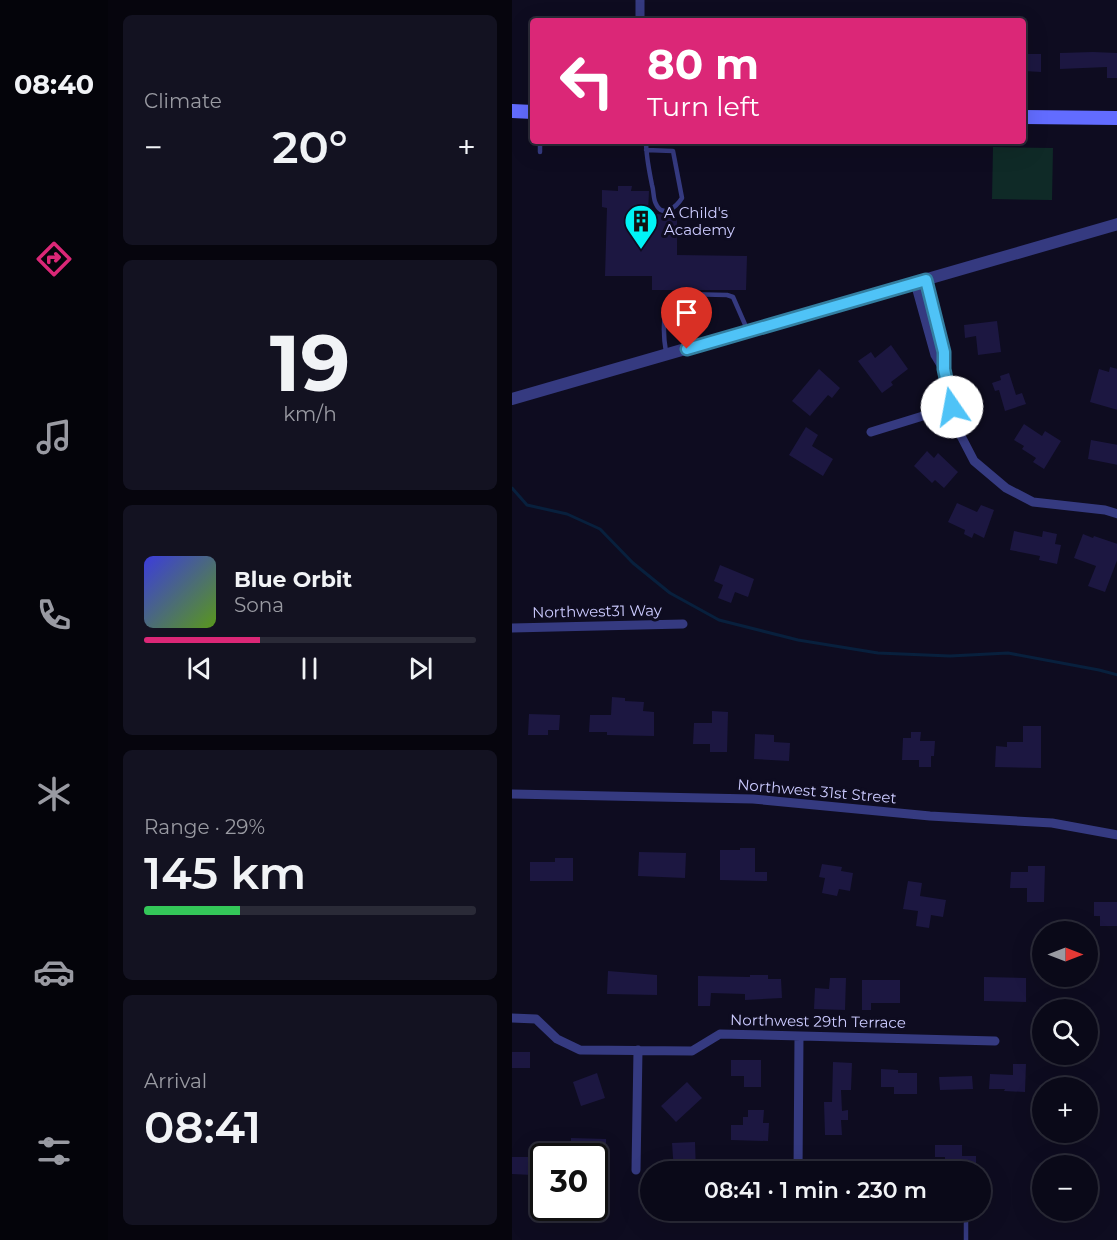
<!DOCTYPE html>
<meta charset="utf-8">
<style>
body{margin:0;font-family:Montserrat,sans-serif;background:#131221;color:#f1f3f6;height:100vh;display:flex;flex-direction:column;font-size:22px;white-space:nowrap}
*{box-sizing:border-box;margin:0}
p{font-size:20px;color:#999aa2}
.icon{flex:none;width:33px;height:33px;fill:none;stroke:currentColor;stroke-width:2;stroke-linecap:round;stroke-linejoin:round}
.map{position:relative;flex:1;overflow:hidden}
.panel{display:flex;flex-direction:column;gap:15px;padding:15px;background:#06050d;width:404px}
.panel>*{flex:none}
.guide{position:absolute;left:18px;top:18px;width:496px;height:126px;border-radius:6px;box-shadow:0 6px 24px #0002,0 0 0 2px #2a2a37;background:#db2777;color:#fff;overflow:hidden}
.needle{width:39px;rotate:90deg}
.buttons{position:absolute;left:520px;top:921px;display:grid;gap:12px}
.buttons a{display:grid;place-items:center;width:66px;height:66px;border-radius:50%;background:#0a0918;box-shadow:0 6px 24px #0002,0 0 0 2px #2a2a37;font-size:30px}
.speed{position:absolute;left:18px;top:1143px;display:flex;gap:12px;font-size:30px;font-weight:700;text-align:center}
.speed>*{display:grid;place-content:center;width:78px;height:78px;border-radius:50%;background:#0a0918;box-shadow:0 6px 24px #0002,0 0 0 2px #2a2a37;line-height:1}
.speed .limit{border:3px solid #111;border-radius:9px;background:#fff;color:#111}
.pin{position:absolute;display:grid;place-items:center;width:51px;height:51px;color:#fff;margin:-62px -26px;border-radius:50% 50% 50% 0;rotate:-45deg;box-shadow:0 0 6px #0007}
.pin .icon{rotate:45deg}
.me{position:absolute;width:66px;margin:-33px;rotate:348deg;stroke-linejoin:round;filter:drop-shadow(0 0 4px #0008)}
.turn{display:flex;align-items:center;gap:21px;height:126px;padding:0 18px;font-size:27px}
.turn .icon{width:78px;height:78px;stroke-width:2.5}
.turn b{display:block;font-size:42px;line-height:51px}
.big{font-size:45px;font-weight:600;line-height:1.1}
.panel .card{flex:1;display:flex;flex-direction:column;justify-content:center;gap:9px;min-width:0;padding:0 21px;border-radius:9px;background:#131221}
.panel .dial{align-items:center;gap:0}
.dial b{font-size:78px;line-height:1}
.song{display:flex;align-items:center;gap:18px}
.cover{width:72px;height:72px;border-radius:9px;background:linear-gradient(135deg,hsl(240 70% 55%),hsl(90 70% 35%))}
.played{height:6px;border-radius:3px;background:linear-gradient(90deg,#db2777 35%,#2a2a37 35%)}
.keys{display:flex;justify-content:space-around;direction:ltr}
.heat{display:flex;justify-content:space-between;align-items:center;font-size:33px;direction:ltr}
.charge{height:9px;border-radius:4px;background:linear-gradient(90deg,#34c759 29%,#2a2a37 0)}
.trip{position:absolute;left:128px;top:1161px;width:351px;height:60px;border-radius:30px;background:#0a0918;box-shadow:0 6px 24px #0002,0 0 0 2px #2a2a37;font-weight:600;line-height:60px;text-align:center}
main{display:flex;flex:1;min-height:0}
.tab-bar{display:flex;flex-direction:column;width:108px;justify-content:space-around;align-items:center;background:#04040a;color:#999aa2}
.tab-bar .icon{width:42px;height:42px}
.tab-bar .current{color:#db2777}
.tab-bar b{font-size:27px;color:#f1f3f6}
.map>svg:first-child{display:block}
.green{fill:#0f2a27}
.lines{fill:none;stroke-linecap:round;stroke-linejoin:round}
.stream{stroke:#08203d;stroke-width:3}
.building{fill:#1c1741}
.service{stroke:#353a80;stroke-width:4.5}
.minor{stroke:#353a80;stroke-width:9}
.tertiary{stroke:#353a80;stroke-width:12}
.secondary{stroke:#626cff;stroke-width:14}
.route-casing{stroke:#337fa1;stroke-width:15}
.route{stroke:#4fc3f7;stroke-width:10}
.labels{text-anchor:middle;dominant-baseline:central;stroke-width:6;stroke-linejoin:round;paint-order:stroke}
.poi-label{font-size:15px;fill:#cccbff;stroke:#0e0c20;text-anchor:start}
.street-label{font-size:15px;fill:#cccbff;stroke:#0e0c20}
</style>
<main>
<nav class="tab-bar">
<b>08:40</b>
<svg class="icon current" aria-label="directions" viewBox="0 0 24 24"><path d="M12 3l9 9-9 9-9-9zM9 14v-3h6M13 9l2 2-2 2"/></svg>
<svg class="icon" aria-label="music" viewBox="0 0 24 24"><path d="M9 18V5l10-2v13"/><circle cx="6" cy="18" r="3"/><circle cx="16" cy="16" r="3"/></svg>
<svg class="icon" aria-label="phone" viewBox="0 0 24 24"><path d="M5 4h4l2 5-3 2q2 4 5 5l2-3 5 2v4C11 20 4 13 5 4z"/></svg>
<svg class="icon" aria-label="climate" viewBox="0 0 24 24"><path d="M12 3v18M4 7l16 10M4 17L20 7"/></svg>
<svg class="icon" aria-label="car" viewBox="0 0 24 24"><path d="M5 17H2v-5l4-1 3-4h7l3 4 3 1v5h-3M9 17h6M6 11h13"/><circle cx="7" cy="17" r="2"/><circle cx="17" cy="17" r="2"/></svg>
<svg class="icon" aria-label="filters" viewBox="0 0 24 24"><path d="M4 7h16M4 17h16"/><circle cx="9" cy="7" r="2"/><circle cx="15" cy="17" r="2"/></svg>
</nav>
<section class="panel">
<div class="card"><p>Climate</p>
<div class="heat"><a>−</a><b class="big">20°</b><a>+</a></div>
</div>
<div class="card dial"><b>19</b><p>km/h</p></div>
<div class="card">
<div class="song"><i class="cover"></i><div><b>Blue Orbit</b><p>Sona</p></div></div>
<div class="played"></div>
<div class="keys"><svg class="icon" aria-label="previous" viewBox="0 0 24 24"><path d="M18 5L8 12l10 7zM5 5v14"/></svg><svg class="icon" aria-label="pause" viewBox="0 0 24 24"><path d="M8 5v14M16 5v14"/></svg><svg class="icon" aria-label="next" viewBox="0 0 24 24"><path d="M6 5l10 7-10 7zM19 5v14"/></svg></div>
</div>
<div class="card"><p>Range · 29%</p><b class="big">145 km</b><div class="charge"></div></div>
<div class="card"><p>Arrival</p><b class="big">08:41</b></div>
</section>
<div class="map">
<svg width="606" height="1240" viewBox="0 0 606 1240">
<rect width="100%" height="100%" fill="#0e0c20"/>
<path class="green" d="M481,147L541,148L540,200L480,199Z"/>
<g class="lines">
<path class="stream" d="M0,488L15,505L55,514L88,529L121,563L158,593L207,620L286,640L366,653L438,656L496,653L587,670L606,675"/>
</g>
<path class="building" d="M581,52L606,53L605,78H595V67L548,69V53Z
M512,54H529V72L512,71Z
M106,186H120L119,191H137L136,213L154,215L165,214V255L235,256L234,290H140V276H93L95,208L90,207V190L106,191Z
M485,321L489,352L466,355L464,336L453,338L452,325Z
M379,345L396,369L379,382L381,385L370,393L346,361L359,352L363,358Z
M598,367L606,369V410L578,402L587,369L597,372Z
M307,369L328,388L320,398L316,395L298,416L280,401Z
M497,373L504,395L510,393L514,404L493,411L487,390L483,391L480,383L489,380L488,376Z
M512,424L530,436L533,431L549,441L532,469L521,462L524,458L510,449L512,446L502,440Z
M294,427L306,435L300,446L321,459L311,476L277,455Z
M579,440L606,445V465L576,459Z
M415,451L422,458L426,453L446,472L432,488L423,480L420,483L402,466Z
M445,503L465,512L469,505L482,510L472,538L462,533L460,538L452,534L453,530L436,522Z
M502,531L530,537L531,531L545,534L543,544L549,545L545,564L527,560L528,556L498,550Z
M571,534L581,538L582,536L606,544V558L593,592L576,586L584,566L562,558Z
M208,565L242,579L236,597L223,592L219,603L206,598L211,585L202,581Z
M100,697L113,698V701L132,702L131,711L142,712V736L95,735V732H77L78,715H99Z
M200,711L216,712L215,752H198V744H181L182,723H200Z
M17,714L48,715L47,730H36V735H16Z
M511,726H529V768L483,767L484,746L495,747V742H511Z
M399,732H409L408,741H423L422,756H419V767H407V760H390L391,738H399Z
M243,734L262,735V742L278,743L277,761L242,759Z
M228,848H243V872H255V881L208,880V850H228Z
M127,852L174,853L173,878L126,876Z
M43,858H61V881H18V862H43Z
M310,864L330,867L329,871L341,873L338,891L327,889L325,896L310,893L313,878L307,877Z
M516,866H533L532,902H515V888H498L499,872H516Z
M396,881L410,883L408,896L434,900L431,917L419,915L417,928L404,926L406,911L391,909Z
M582,902H606V926H588V916H582Z
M96,971L145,975V995L95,994Z
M238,975H256V979H269L270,998L233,1000V994L199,993L198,1006H186V976L238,977Z
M472,977L514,978V1002L472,1001Z
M318,978H334L333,1010L302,1009L303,988L317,989Z
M350,980H388V1003H359V1010H350Z
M0,1052H18V1068H0Z
M219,1060H249V1087H232V1076H219Z
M321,1062L340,1063L339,1090H329L330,1111L336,1110V1120H329L330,1135H313L312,1102H320Z
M501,1064H514L513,1092L492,1091L493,1089H477L478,1074L501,1075Z
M369,1069L386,1070V1073H405V1094H382V1087H369Z
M85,1073L93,1098L69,1106L61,1082Z
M460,1076L461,1089L428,1090L427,1077Z
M175,1082L190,1098L164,1122L149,1106Z
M236,1110H252L251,1123H257L256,1141L219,1140V1125H231V1117H236Z
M59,1138L94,1139V1151H84V1156H59Z
M183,1142L184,1172H162L160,1143Z
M423,1145H450V1156H464V1172H433V1157H423Z
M0,1157H20V1175L0,1174Z"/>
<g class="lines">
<path class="service" d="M28,141V152
M134,141C134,156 137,170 140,185C142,191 141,199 144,204C151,219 165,206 170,198L161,151L134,150
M154,352C151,335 150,311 160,296L169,294L215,295L221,297L235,329
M454,1240V1214"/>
<path class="minor" d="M128,0V21
M413,280L432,352V370L440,407L449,436L462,461L494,488L521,502L593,510L606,514
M403,283L423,355L432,370
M359,432L440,407
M0,628L171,624
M0,794L241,799L418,816L540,823L606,835
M0,1018L24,1019L45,1039L68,1050L180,1051L208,1034L483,1041
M124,1170L126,1050
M286,1172L287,1036"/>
<path class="tertiary" d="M0,399L606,224"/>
<path class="secondary" d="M0,111L21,112
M512,117L606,118"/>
</g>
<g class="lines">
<defs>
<path id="route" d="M175,349L414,280L432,352V369L440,407"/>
</defs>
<use href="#route" class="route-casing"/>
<use href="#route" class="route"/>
</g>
<defs>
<symbol id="building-pin" viewBox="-11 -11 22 30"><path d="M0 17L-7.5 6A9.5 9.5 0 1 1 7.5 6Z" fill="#00f4f6" stroke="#0e0c20"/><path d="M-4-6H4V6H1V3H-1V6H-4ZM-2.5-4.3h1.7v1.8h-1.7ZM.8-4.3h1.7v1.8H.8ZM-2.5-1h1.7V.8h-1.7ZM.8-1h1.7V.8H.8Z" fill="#111"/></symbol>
</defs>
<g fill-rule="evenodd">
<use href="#building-pin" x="110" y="202" width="38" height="52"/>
</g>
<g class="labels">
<g class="poi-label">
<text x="152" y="212">A Child's<tspan x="152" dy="17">Academy</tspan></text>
</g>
<g class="street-label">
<text transform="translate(85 611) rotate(-1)">Northwest31 Way</text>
<text transform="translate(305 791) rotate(5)">Northwest 31st Street</text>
<text transform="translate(306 1021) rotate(1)">Northwest 29th Terrace</text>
</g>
</g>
</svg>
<div class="buttons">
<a><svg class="needle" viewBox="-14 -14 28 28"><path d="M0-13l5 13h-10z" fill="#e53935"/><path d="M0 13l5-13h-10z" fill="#999aa2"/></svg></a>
<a><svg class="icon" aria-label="search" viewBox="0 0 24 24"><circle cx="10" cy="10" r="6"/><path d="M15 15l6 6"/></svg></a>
<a>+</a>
<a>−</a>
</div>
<div class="speed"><div class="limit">30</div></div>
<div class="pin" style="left:175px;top:349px;background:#d93025"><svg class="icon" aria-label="arrive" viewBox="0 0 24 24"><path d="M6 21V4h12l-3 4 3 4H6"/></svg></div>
<svg class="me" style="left:440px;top:407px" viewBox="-20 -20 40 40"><circle r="19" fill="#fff"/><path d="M0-13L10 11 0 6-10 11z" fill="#4fc3f7"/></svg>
<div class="trip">08:41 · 1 min · 230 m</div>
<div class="guide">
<div class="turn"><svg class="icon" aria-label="left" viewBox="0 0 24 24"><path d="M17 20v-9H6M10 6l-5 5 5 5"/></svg><div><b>80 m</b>Turn left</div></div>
</div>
</div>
</main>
